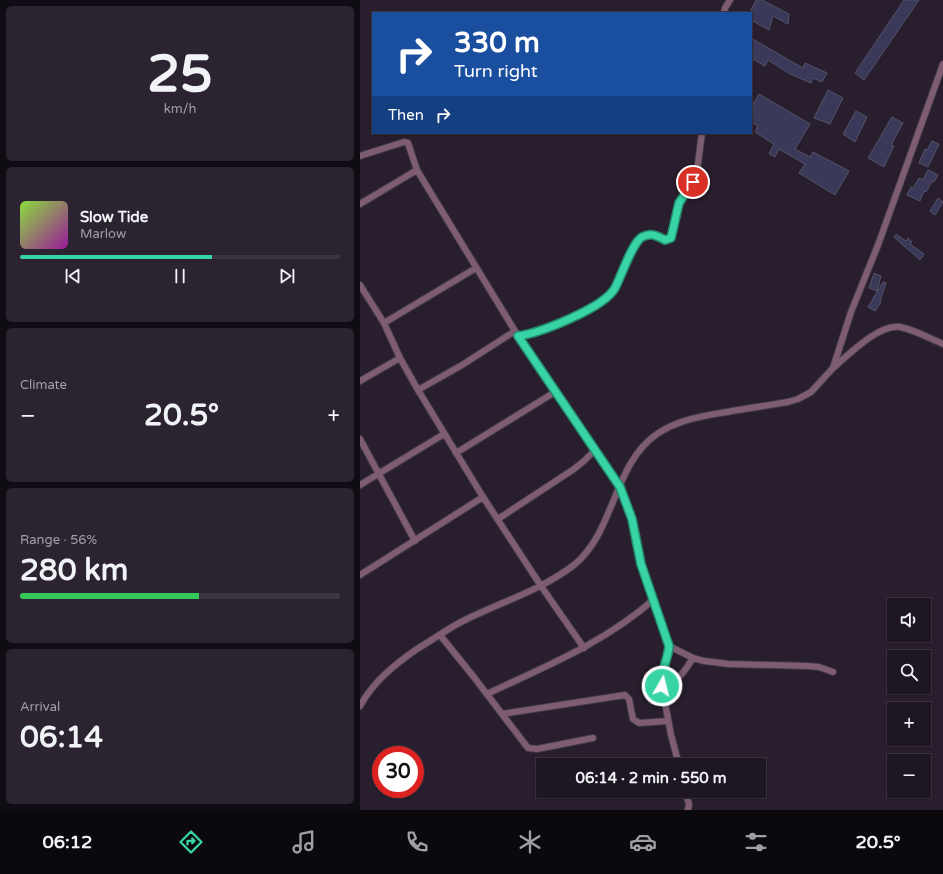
<!DOCTYPE html>
<meta charset="utf-8">
<style>
body{margin:0;font-family:"Varela Round",sans-serif;background:#2b232f;color:#f1f3f6;height:100vh;display:flex;flex-direction:column;font-size:15px;white-space:nowrap}
*{box-sizing:border-box;margin:0}
p{font-size:13px;color:#a19fa5}
.icon{flex:none;width:22px;height:22px;fill:none;stroke:currentColor;stroke-width:2;stroke-linecap:round;stroke-linejoin:round}
.map{position:relative;flex:1;overflow:hidden}
.panel{display:flex;flex-direction:column;gap:6px;padding:6px;background:#100c13;width:360px}
.panel>*{flex:none}
.hud{position:absolute;left:12px;top:12px;width:380px;height:122px;border-radius:0px;box-shadow:0 1px 3px #0004,0 0 0 1px #3c3540;background:#1a4fa0;color:#fff;overflow:hidden}
.tools{position:absolute;left:527px;top:598px;display:grid;gap:8px}
.tools a{display:grid;place-items:center;width:44px;height:44px;border-radius:0px;background:#1e1622;box-shadow:0 1px 3px #0004,0 0 0 1px #3c3540;font-size:20px}
.speed{position:absolute;left:12px;top:746px;display:flex;gap:8px;font-size:20px;font-weight:700;text-align:center}
.speed>*{display:grid;place-content:center;width:52px;height:52px;border-radius:50%;background:#1e1622;box-shadow:0 1px 3px #0004,0 0 0 1px #3c3540;line-height:1}
.speed .limit{border:6px solid #d22;background:#fff;color:#111}
.pin{position:absolute;display:grid;place-items:center;width:34px;height:34px;color:#fff;margin:-17px;border:2px solid #fff;border-radius:50%;box-shadow:0 1px 4px #0007}
.me{position:absolute;width:44px;margin:-22px;rotate:8deg;stroke-linejoin:round;filter:drop-shadow(0 0 3px #0008)}
.turn{display:flex;align-items:center;gap:14px;height:84px;padding:0 16px;font-size:18px}
.turn .icon{width:52px;height:52px;stroke-width:2.5}
.turn b{display:block;font-size:28px;line-height:34px}
.then{display:flex;align-items:center;height:38px;padding:0 16px;background:#0003;gap:8px;font-size:15px}
.big{font-size:30px;font-weight:700;line-height:1.1}
.panel .tile{flex:1;display:flex;flex-direction:column;justify-content:center;gap:6px;min-width:0;padding:0 14px;border-radius:6px;background:#2b232f}
.panel .dial{align-items:center;gap:0}
.dial b{font-size:52px;line-height:1}
.song{display:flex;align-items:center;gap:12px}
.cover{width:48px;height:48px;border-radius:6px;background:linear-gradient(135deg,hsl(90 70% 55%),hsl(300 70% 35%))}
.played{height:4px;border-radius:2px;background:linear-gradient(90deg,#38d4a6 60%,#3c3540 60%)}
.keys{display:flex;justify-content:space-around;direction:ltr}
.heat{display:flex;justify-content:space-between;align-items:center;font-size:22px;direction:ltr}
.charge{height:6px;border-radius:3px;background:linear-gradient(90deg,#34c759 56%,#3c3540 0)}
.trip{position:absolute;left:176px;top:758px;width:230px;height:40px;border-radius:0px;background:#1e1622;box-shadow:0 1px 3px #0004,0 0 0 1px #3c3540;font-weight:700;line-height:40px;text-align:center}
.dock{display:flex;height:64px;justify-content:space-around;align-items:center;background:#0c090e;color:#a19fa5}
.dock .icon{width:28px;height:28px}
.dock .selected{color:#38d4a6}
.dock b{font-size:18px;color:#f1f3f6}
main{display:flex;flex:1;min-height:0}
.map>svg:first-child{display:block}
.building{fill:#3a395a;stroke:#535367}
.lines{fill:none;stroke-linecap:round;stroke-linejoin:round}
.street-casing{stroke:#423947;stroke-width:8}
.street{stroke:#7f5d71;stroke-width:6}
.route-casing{stroke:#248a6c;stroke-width:10}
.route{stroke:#38d4a6;stroke-width:7}
</style>
<main>
<section class="panel">
<div class="tile dial"><b>25</b><p>km/h</p></div>
<div class="tile">
<div class="song"><i class="cover"></i><div><b>Slow Tide</b><p>Marlow</p></div></div>
<div class="played"></div>
<div class="keys"><svg class="icon" aria-label="previous" viewBox="0 0 24 24"><path d="M18 5L8 12l10 7zM5 5v14"/></svg><svg class="icon" aria-label="pause" viewBox="0 0 24 24"><path d="M8 5v14M16 5v14"/></svg><svg class="icon" aria-label="next" viewBox="0 0 24 24"><path d="M6 5l10 7-10 7zM19 5v14"/></svg></div>
</div>
<div class="tile"><p>Climate</p>
<div class="heat"><a>−</a><b class="big">20.5°</b><a>+</a></div>
</div>
<div class="tile"><p>Range · 56%</p><b class="big">280 km</b><div class="charge"></div></div>
<div class="tile"><p>Arrival</p><b class="big">06:14</b></div>
</section>
<div class="map">
<svg width="583" height="810" viewBox="0 0 583 810">
<rect width="100%" height="100%" fill="#281e2d"/>
<path class="building" d="M396,0H402L429,14L428,24L413,16L409,30L391,20V10Z
M544,0H559L504,80L495,73Z
M391,38L443,68L445,63L467,73L462,82L453,78L451,83L430,74L408,60L405,66L391,58Z
M468,90L483,98L470,124L454,118Z
M399,94L450,124L435,149L450,157L453,152L489,171L475,195L439,173L445,164L419,149L415,157L409,154L414,144L395,132L398,126L391,122V108Z
M496,111L507,117L495,142L483,134Z
M532,117L543,123L531,145L534,146L524,167L508,158Z
M572,141L579,144L568,167L559,163L565,149L567,150Z
M568,170L578,175L574,182L572,181L566,192L564,191L560,201L547,195L551,187L553,188L559,178L563,180Z
M578,198L583,202L575,215L570,211Z
M536,234L546,241L548,238L552,242L550,244L564,254L560,260L534,237Z
M514,273L521,276L517,291L509,288Z
M523,282L526,283L520,301L521,302L515,311L508,307Z"/>
<g class="lines">
<defs>
<path id="street" d="M364,13L365,8L370,0
M0,156L44,142L48,143L57,170L63,180L155,331L260,487L272,519L281,564L309,646L308,654L301,681L311,735L319,765
M0,204L57,170
M0,285L24,323L40,358L58,390L123,497L181,586L224,648
M24,323L116,268
M158,336C180,333 244,307 255,288C261,277 272,243 282,237C291,232 297,236 305,240L311,238L319,203L333,182L337,171L342,133
M473,368C488,355 520,323 540,327C555,330 569,338 583,344
M0,381L40,358
M58,390L102,365L155,331
M0,439L55,541
M96,453L195,392
M0,485L84,434
M138,519L214,469L224,461L235,450
M0,575L123,497
M80,635L113,676L168,748L177,749L233,738
M309,646L333,658L344,661L369,664L448,666L459,667L473,672
M302,686C320,679 323,674 333,658
M127,694C186,666 244,643 293,600
M0,706C14,681 34,665 57,649C72,640 86,630 101,622C138,603 180,591 214,565C255,532 253,464 297,434C321,418 345,416 372,411C391,408 410,405 428,402L438,399L451,392L473,368L491,312L518,245L583,64
M142,714L265,695L269,699L273,719L279,723L308,721
M325,791L329,804L328,810"/>
</defs>
<use href="#street" class="street-casing"/>
<use href="#street" class="street"/>
</g>
<g class="lines">
<defs>
<path id="route" d="M302,686C300,672 308,660 309,646L281,564L272,519L260,487L158,336C180,333 244,308 255,288C261,277 272,243 282,237C291,232 297,236 305,240L311,238L319,203L333,182"/>
</defs>
<use href="#route" class="route-casing"/>
<use href="#route" class="route"/>
</g>
</svg>
<div class="tools">
<a><svg class="icon" aria-label="sound" viewBox="0 0 24 24"><path d="M4 9h4l5-4v14l-5-4H4zM17 9q2 3 0 6"/></svg></a>
<a><svg class="icon" aria-label="search" viewBox="0 0 24 24"><circle cx="10" cy="10" r="6"/><path d="M15 15l6 6"/></svg></a>
<a>+</a>
<a>−</a>
</div>
<div class="speed"><div class="limit">30</div></div>
<div class="pin" style="left:333px;top:182px;background:#d93025"><svg class="icon" aria-label="arrive" viewBox="0 0 24 24"><path d="M6 21V4h12l-3 4 3 4H6"/></svg></div>
<svg class="me" style="left:302px;top:686px" viewBox="-20 -20 40 40"><circle r="17" fill="#38d4a6" stroke="#fff" stroke-width="3"/><path d="M0-11L8 9 0 5-8 9z" fill="#fff"/></svg>
<div class="trip">06:14 · 2 min · 550 m</div>
<div class="hud">
<div class="turn"><svg class="icon" aria-label="right" viewBox="0 0 24 24"><path d="M7 20v-9h11M14 6l5 5-5 5"/></svg><div><b>330 m</b>Turn right</div></div>
<div class="then">Then<svg class="icon" aria-label="right" viewBox="0 0 24 24"><path d="M7 20v-9h11M14 6l5 5-5 5"/></svg></div>
</div>
</div>
</main>
<nav class="dock">
<b>06:12</b>
<svg class="icon selected" aria-label="directions" viewBox="0 0 24 24"><path d="M12 3l9 9-9 9-9-9zM9 14v-3h6M13 9l2 2-2 2"/></svg>
<svg class="icon" aria-label="music" viewBox="0 0 24 24"><path d="M9 18V5l10-2v13"/><circle cx="6" cy="18" r="3"/><circle cx="16" cy="16" r="3"/></svg>
<svg class="icon" aria-label="phone" viewBox="0 0 24 24"><path d="M5 4h4l2 5-3 2q2 4 5 5l2-3 5 2v4C11 20 4 13 5 4z"/></svg>
<svg class="icon" aria-label="climate" viewBox="0 0 24 24"><path d="M12 3v18M4 7l16 10M4 17L20 7"/></svg>
<svg class="icon" aria-label="car" viewBox="0 0 24 24"><path d="M5 17H2v-5l4-1 3-4h7l3 4 3 1v5h-3M9 17h6M6 11h13"/><circle cx="7" cy="17" r="2"/><circle cx="17" cy="17" r="2"/></svg>
<svg class="icon" aria-label="filters" viewBox="0 0 24 24"><path d="M4 7h16M4 17h16"/><circle cx="9" cy="7" r="2"/><circle cx="15" cy="17" r="2"/></svg>
<b>20.5°</b>
</nav>
